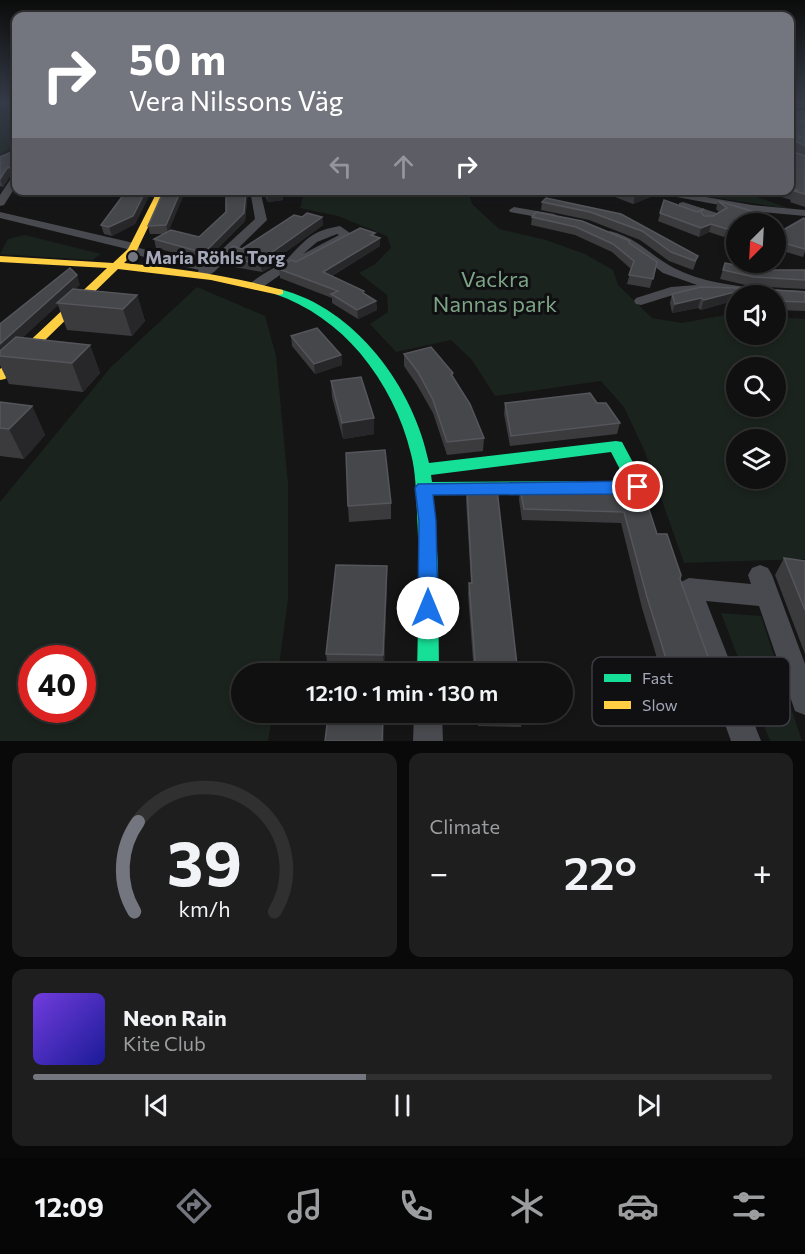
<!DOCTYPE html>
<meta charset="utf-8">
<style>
body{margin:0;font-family:Commissioner,sans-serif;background:#1e1e1e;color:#f1f3f6;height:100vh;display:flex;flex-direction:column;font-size:22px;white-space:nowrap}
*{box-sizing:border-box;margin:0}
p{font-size:20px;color:#9c9d9f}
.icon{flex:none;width:33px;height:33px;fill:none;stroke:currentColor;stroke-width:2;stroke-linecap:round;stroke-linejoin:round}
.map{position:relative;height:741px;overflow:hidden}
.panel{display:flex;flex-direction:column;gap:12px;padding:12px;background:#090909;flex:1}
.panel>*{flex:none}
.top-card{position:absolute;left:12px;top:12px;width:782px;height:183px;border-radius:12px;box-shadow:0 3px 9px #0003,0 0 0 2px #303030;background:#73757f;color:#fff;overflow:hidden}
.needle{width:39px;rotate:204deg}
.tools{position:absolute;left:726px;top:213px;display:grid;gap:12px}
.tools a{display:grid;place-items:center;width:60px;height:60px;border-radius:50%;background:#101010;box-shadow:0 3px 9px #0003,0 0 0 2px #303030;font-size:30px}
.speed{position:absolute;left:18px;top:645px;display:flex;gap:12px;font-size:30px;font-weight:700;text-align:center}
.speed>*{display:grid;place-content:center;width:78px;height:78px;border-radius:50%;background:#101010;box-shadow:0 3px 9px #0003,0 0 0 2px #303030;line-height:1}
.speed .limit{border:9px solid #d22;background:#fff;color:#111}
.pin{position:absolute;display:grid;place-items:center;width:51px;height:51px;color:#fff;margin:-26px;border:3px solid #fff;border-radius:50%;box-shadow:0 2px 6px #0007}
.me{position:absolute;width:66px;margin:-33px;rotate:0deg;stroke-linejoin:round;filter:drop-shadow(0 0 4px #0008)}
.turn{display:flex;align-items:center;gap:21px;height:126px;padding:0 18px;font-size:27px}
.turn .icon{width:78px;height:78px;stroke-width:2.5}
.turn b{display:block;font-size:42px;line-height:51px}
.lanes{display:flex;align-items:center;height:57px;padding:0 18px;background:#0003;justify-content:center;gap:30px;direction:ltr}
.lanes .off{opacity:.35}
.big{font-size:45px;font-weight:600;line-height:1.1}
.panel .tile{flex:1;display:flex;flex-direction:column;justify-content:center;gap:9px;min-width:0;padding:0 21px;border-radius:12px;background:#1e1e1e}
.panel .dial{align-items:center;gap:0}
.dial svg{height:156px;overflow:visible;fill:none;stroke:#303030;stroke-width:7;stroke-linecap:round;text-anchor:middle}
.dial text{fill:#f1f3f6;stroke:none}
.song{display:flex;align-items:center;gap:18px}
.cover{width:72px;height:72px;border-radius:9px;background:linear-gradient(135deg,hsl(260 70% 55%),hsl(240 70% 35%))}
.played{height:6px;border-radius:3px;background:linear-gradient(90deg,#73757f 45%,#303030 45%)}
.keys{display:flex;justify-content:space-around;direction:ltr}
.heat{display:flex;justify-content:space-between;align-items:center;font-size:33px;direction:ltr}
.panel .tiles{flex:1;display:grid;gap:12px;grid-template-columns:1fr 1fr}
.tile:last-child{grid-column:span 2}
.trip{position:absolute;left:231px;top:663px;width:342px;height:60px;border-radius:30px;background:#101010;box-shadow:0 3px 9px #0003,0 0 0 2px #303030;font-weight:600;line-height:60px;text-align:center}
.tab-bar{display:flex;height:96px;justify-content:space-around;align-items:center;background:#060606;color:#9c9d9f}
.tab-bar .icon{width:42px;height:42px}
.tab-bar .selected{color:#73757f}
.tab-bar b{font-size:27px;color:#f1f3f6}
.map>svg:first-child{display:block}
.green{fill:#1b231e;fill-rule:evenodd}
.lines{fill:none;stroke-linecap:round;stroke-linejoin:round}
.street{fill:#494a4f;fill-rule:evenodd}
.fast{fill:#16e098;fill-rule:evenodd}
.slow{fill:#ffcf43;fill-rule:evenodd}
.wall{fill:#3b3b3e}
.shaded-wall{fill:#272729}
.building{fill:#46474b;stroke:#55565c;stroke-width:1.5}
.route{fill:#1a73e8;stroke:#114b97;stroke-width:1.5}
.poi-dot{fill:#73757f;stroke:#100f12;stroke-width:2}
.labels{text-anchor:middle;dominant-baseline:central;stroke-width:6;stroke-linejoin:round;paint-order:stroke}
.far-poi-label{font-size:18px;font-weight:bold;fill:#a5a8b8;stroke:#100f12;text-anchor:start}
.park-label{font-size:22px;fill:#7ba485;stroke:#100f12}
.key{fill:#100f12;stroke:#3d3d44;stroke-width:1.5}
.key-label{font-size:16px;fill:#a5a8b8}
</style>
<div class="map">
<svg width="805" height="741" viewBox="0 0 805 741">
<rect width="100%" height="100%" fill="#151516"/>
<path class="green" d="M0,102H16V144L1,154L7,155L0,160Z
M305,191H468L472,204L499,229L546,240L585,254L613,270L618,285L652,318L682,323L725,315L736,316V334H776V317L805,319V559L684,563L645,452L624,407L601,381L495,396L472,360L451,340L396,352L370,324L388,312L387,295L359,273L375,264L391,248L387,236L338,216L300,208ZM736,368H776V406H736ZM736,440H776V478H736Z
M701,191H740L791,209L698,195Z
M25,235L101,254L92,260L0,254L8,239Z
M197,287L265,316L276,356L288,483V599L278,673L242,674V712L273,713L268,741H0V502L111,367ZM82,658V710H32V658Z
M721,613L761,616L802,741H770Z"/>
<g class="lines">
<path class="street" d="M805,110V114L789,116V112Z
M16,176V186L4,205L0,206V195L12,177Z
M250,190H260L267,220L214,272L202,279L195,275L199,270L128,253L127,249L0,218V212L138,244L139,248L206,264L255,219Z
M639,190H666L752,205L805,210V216L752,211Z
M683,202L720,214L722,216L711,222H703L701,220L706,216L679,207V203Z
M514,207L554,214L560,217L554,220L510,212L509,210Z
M340,226L350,233V239L314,260L297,263L260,289L255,290L248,286C259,274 276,269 288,258C307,239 311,231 340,226ZM337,234L339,235L303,254L317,242Z
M610,231C640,239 649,255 674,268C713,288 762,288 805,291V299L776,298V296H747L714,288L707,292L673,295L641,305L636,304L634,301L636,298L671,287L697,285L663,273L631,248L606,238L604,235Z
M760,565L768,568L772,575L805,664V715L795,711L759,606L706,601L761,741H731L677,589L681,582L689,578L751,584L748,575L752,568Z
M414,712H442L443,741H413Z"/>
<path class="fast" d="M279,289C356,308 414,388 429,463L616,441L622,442L646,487L644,491L638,493L433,494L438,565L439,674H417C418,620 420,567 417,513C416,494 416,473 411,454C402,417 385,383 360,353C337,326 309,306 275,294L273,292ZM611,452L626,481L432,482L431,475Z"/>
<path class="slow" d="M158,190H166L137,250L124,263C178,268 230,276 283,290V294L279,295L211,280L118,269L5,379L0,380V369L107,268L0,262V256L113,263L128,249Z"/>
</g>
<path class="wall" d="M789,102H805V108L796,109L789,106Z
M805,110V207L790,202L791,200L759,190H789V117Z
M16,150V184L15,180V174L10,176L3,187L0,186V157Z
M77,190H152L135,224L112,236L104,234L101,225L125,193Z
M164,190L169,232L199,237L226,212V195L225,190H248L245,221L205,261L156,248L154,239L165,234H150L148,226Z
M262,190H281L283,200L268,202Z
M597,190H656L655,195L633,204Z
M664,200L697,212L704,209L702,214L704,216H713L720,213L716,209L718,201L755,221L751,224H736L724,237L709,232L699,237L658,221Z
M542,202L621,214L698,256L695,265L693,270L669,261L640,240L589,220L541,210Z
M536,212L630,241V243L657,262L650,288L627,284L631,269L612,252L575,235L531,225L532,217Z
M302,217H322L323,225L276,259L277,264L262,272L224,265L222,257L242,249Z
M805,219V252L803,257L776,249V234Z
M375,233V236L380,246L332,276L364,291V294L376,301L377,310L358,319L332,303V298L280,278L279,269Z
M725,263L760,270H805V289L750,286L720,279Z
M80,285L74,289L137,295L145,321L132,336L67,330L58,305L22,338L90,345L100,373L83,392L9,384L0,365V324Z
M755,289L805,292V311L776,310V296H752Z
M739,291L738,296H736V300L701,310L698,308L672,313L670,303L672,294Z
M291,336L341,355L342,365L315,374L292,346Z
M404,354L453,373V377L484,438L483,451L447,455L433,413L417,385L404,366Z
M331,381L374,434L343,439L332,397Z
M0,402L32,406L45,435L24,459L0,456Z
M505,403H597L620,423L617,434L510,446L504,414Z
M642,488L657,534L680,579L726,707L719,718L674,715L642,608L621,523L522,520L519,500L520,489Z
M467,489L518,674H474L468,594L469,583H471L466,500Z
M391,503V519L349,522L348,506Z
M784,558L805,561V654L775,575Z
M387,582L384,670H328L326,654Z
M476,712H523V717L521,727L478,726Z"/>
<path class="shaded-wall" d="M805,121L789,131V122Z
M13,167L15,174L10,176L3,187L0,179L7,168Z
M146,190H152L135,224L112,236L109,227Z
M181,190H186L168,233L166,225Z
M246,190H248L245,221L205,261L204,253Z
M649,190H656L655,195L633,204L635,196Z
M282,193L283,200L268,202L267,194Z
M758,213L755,221L751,224H738Z
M322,217L323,225L276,259L277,264L262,272L260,264L271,253Z
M711,224L709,232L699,237L701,228Z
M736,224V231L724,237L727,229Z
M375,233V241L380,238V246L323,281V272Z
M77,275L80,285L59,304L57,303L58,305L2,356H0V344Z
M739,291L738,296H736V300L701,310L704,300Z
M137,295L145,321L132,336L123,309Z
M701,298L698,308L672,313L675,304Z
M376,301L377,310L358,319L357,310Z
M90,345L100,373L83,392L72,363Z
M341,355L342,365L315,374L314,364Z
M32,406L45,435L24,459L9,429Z
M374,418V434L343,439L342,423Z
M387,566V582L384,670L383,655Z
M383,719L384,741H382Z"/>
<path class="building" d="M805,110V121L789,122V117Z
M805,121V146L793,140L801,137L789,134V127Z
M791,141L792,151L805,156V194L794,191L797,190L789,188V142Z
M16,150V180H15L16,169L13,167L7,168L0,179V157Z
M127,190H146L133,216L109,227L101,225Z
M164,190H181L166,225L148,226Z
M226,190H246L244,213L204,253L154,239L171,230L199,237L226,212Z
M265,190H281L282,193L267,194Z
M620,190H649L635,196Z
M546,198L621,214L698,256L695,261L671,252L642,231L590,212L542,202Z
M664,200L697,212L704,209L701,212L704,216H713L727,208L718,201L758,213L727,229L711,224L701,228L660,213Z
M536,212L582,221L630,241L629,243L657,262L653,279L629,275L634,261L613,244L576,227L532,217Z
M307,213L322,217L271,253L276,255L260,264L222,257L233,246L242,249L294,215L302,217Z
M804,218L805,219V249L776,241V234Z
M360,228L375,233L371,235L380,238L323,272L364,291L363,293L376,301L357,310L331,294L338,291L279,269L291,260L296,262Z
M725,263L760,270H805V280L754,277L723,270Z
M70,268L77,275L0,344V324Z
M701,287L739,288V291L704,300L701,298L675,304L672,294Z
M73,289L137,295L123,309L57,303Z
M755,289L805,292V302L776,301V296H759Z
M317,328L341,355L314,364L291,336Z
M16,337L90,345L72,363L0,356V351Z
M431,347L453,373L451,374L470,404L484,438L447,442L433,400L418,372L404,354Z
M361,377L374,418L342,423L331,381Z
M590,393L597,403H606L620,423L511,436L505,403Z
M0,402L32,406L9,429L0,428Z
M385,450L391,503L348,506L346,453Z
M642,488L657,534H667L681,575L680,579L726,707L680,704L647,597L624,512L524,509L520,489Z
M467,489H497L518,674H476L469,583H472Z
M784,558L805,561V610Z
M336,565L387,566L383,655L326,654Z
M479,712H523V717L479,716Z
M328,717L383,719L382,741H325Z"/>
<linearGradient id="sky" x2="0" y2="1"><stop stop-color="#0c0c0c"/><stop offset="0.5" stop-color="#353b47"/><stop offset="1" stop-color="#353b47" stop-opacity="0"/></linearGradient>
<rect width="805" height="205" fill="url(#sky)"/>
<path class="route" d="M638,481L644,483L647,487L644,492L638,494L433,495L436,521L438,608L435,615L428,617L421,615L418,608L419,521L415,488L418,484Z"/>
<circle class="poi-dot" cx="133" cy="257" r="6"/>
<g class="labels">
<g class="far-poi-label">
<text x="145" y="257">Maria Röhls Torg</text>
</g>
<g class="park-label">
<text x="495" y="278">Vackra<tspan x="495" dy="25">Nannas park</tspan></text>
</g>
</g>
<rect x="592" y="657" width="198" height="69" rx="9" class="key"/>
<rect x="604" y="674" width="27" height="8" fill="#16e098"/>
<rect x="604" y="701" width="27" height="8" fill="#ffcf43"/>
<g class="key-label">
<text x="642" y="684">Fast</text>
<text x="642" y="711">Slow</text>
</g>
</svg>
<div class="tools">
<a><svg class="needle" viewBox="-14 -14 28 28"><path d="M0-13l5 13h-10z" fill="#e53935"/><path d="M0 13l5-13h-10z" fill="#9c9d9f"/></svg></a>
<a><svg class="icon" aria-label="sound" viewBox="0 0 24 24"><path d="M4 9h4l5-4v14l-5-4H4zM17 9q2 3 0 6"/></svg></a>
<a><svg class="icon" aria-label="search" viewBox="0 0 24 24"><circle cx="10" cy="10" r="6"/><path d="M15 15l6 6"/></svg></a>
<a><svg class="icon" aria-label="layers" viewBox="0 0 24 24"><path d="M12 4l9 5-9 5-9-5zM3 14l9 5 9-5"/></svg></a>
</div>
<div class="speed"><div class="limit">40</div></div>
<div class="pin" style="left:638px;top:487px;background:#d93025"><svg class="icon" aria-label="arrive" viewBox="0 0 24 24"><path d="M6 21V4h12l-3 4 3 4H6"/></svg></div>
<svg class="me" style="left:428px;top:608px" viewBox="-20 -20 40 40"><circle r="19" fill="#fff"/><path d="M0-13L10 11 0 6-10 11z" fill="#1a73e8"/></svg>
<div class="trip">12:10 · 1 min · 130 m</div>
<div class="top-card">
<div class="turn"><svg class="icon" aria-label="right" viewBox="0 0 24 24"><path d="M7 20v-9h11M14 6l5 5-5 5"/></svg><div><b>50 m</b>Vera Nilssons Väg</div></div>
<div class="lanes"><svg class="icon off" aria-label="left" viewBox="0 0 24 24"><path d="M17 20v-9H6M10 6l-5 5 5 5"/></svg><svg class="icon off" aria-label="ahead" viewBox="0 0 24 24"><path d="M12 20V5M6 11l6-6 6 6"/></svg><svg class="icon" aria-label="right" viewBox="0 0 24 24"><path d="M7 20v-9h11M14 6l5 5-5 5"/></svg></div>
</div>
</div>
<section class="panel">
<div class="tiles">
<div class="tile dial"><svg viewBox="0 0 100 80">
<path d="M14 69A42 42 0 1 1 86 69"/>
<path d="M14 69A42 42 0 0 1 16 23" stroke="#73757f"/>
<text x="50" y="56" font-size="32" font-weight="700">39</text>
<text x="50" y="72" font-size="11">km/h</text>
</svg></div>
<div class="tile"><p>Climate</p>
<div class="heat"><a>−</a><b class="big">22°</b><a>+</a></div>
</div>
<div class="tile">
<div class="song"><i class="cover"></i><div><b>Neon Rain</b><p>Kite Club</p></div></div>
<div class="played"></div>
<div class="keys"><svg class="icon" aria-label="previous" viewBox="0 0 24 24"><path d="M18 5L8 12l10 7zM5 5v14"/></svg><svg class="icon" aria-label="pause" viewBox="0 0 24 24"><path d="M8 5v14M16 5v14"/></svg><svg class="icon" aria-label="next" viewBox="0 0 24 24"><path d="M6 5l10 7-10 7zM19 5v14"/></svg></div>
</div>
</div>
</section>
<nav class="tab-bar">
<b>12:09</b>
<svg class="icon selected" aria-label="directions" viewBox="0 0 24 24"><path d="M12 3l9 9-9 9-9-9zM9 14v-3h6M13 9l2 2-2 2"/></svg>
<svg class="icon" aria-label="music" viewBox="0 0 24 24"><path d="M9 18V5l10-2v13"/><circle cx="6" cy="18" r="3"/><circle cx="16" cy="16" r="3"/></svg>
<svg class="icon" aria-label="phone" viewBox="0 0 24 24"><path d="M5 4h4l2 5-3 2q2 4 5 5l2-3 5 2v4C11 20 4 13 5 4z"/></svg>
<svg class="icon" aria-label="climate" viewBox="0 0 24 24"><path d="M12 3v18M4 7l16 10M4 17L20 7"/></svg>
<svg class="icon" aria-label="car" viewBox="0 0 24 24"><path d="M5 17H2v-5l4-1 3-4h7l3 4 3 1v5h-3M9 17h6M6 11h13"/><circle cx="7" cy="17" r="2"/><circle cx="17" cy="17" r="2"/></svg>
<svg class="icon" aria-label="filters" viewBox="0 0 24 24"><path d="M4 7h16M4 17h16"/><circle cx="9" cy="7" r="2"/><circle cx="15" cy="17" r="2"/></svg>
</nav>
